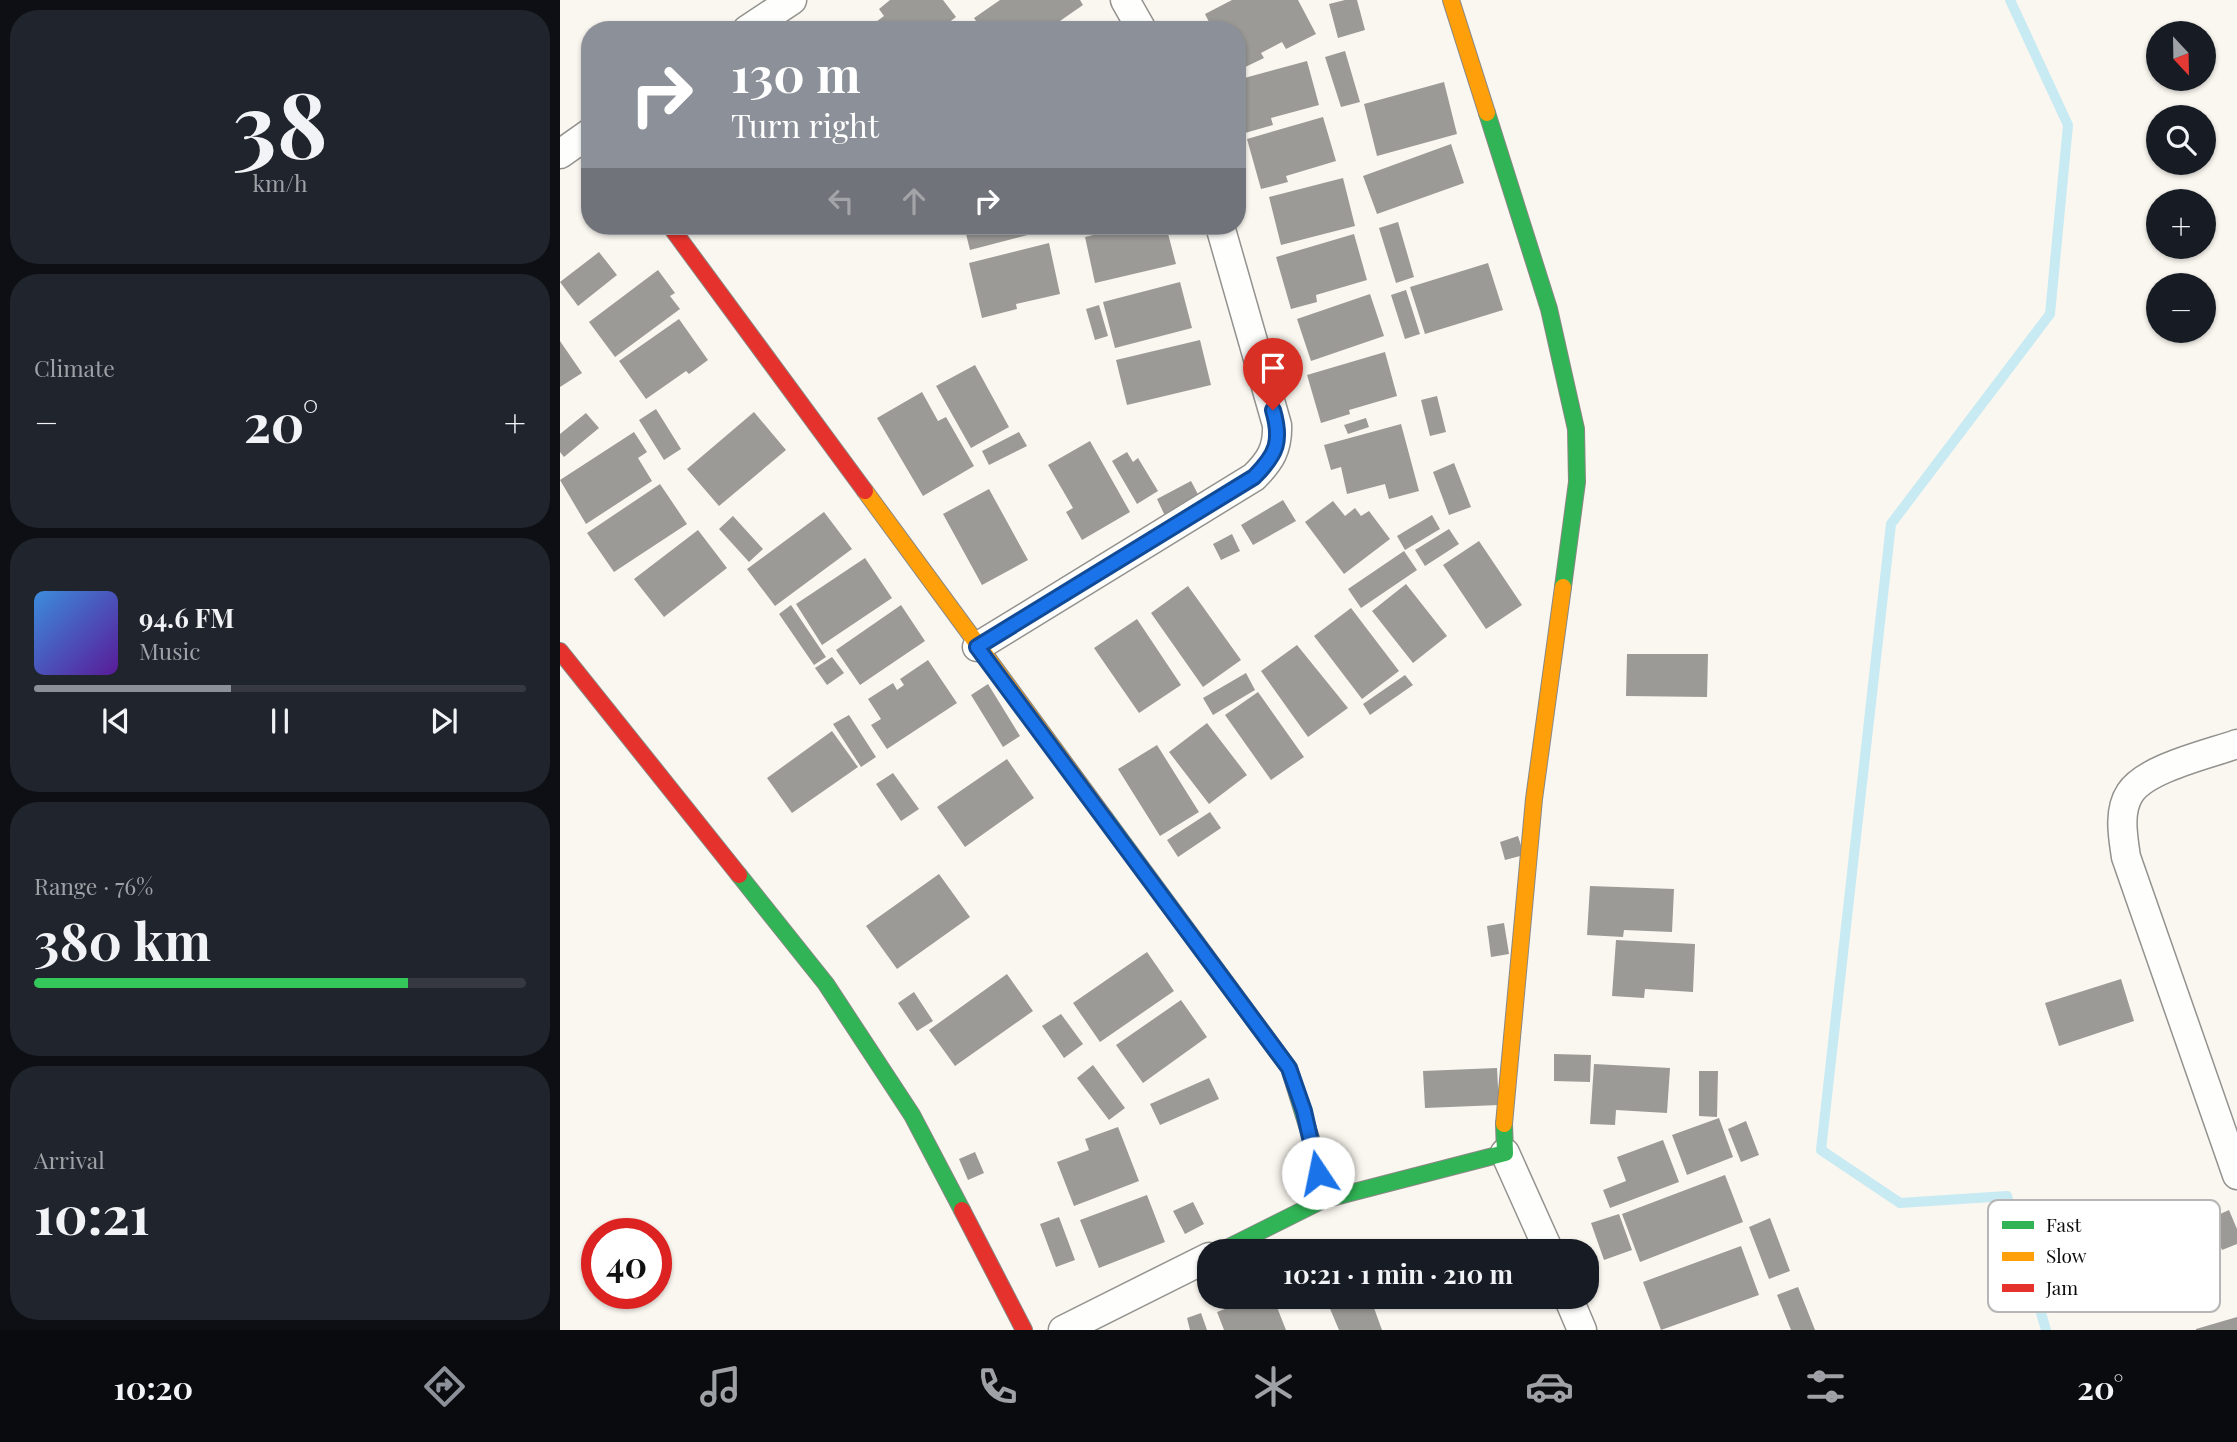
<!DOCTYPE html>
<meta charset="utf-8">
<style>
body{margin:0;font-family:"Playfair Display",serif;background:#20242c;color:#f1f3f6;height:100vh;display:flex;flex-direction:column;font-size:26px;white-space:nowrap}
*{box-sizing:border-box;margin:0}
p{font-size:23px;color:#9ea1a6}
.icon{flex:none;width:38px;height:38px;fill:none;stroke:currentColor;stroke-width:2;stroke-linecap:round;stroke-linejoin:round}
.map{position:relative;flex:1;overflow:hidden}
.side{display:flex;flex-direction:column;gap:10px;padding:10px;background:#0d0f14;width:560px}
.side>*{flex:none}
.top-card{position:absolute;left:21px;top:21px;width:665px;height:214px;border-radius:28px;box-shadow:0 2px 5px #0004;background:#8c9099;color:#fff;overflow:hidden}
.needle{width:46px;rotate:158deg}
.buttons{position:absolute;left:1586px;top:21px;display:grid;gap:14px}
.buttons a{display:grid;place-items:center;width:70px;height:70px;border-radius:50%;background:#171b24;box-shadow:0 2px 5px #0004;font-size:35px}
.speed{position:absolute;left:21px;top:1218px;display:flex;gap:14px;font-size:35px;font-weight:700;text-align:center}
.speed>*{display:grid;place-content:center;width:91px;height:91px;border-radius:50%;background:#171b24;box-shadow:0 2px 5px #0004;line-height:1}
.speed .limit{border:10px solid #d22;background:#fff;color:#111}
.pin{position:absolute;display:grid;place-items:center;width:60px;height:60px;color:#fff;margin:-72px -30px;border-radius:50% 50% 50% 0;rotate:-45deg;box-shadow:0 0 7px #0007}
.pin .icon{rotate:45deg}
.me{position:absolute;width:77px;margin:-38px;rotate:349deg;stroke-linejoin:round;filter:drop-shadow(0 0 5px #0008)}
.turn{display:flex;align-items:center;gap:24px;height:147px;padding:0 35px;font-size:32px}
.turn .icon{width:91px;height:91px;stroke-width:2.5}
.turn b{display:block;font-size:49px;line-height:60px}
.lanes{display:flex;align-items:center;height:66px;padding:0 35px;background:#0003;justify-content:center;gap:35px;direction:ltr}
.lanes .off{opacity:.35}
.big{font-size:52px;font-weight:700;line-height:1.1}
.side .card{flex:1;display:flex;flex-direction:column;justify-content:center;gap:10px;min-width:0;padding:0 24px;border-radius:28px;background:#20242c}
.side .dial{align-items:center;gap:0}
.dial b{font-size:91px;line-height:1}
.song{display:flex;align-items:center;gap:21px}
.cover{width:84px;height:84px;border-radius:10px;background:linear-gradient(135deg,hsl(210 70% 55%),hsl(270 70% 35%))}
.played{height:7px;border-radius:4px;background:linear-gradient(90deg,#8c9099 40%,#363941 40%)}
.keys{display:flex;justify-content:space-around;direction:ltr}
.heat{display:flex;justify-content:space-between;align-items:center;font-size:38px;direction:ltr}
.charge{height:10px;border-radius:5px;background:linear-gradient(90deg,#34c759 76%,#363941 0)}
.trip{position:absolute;left:637px;top:1239px;width:402px;height:70px;border-radius:28px;background:#171b24;box-shadow:0 2px 5px #0004;font-weight:700;line-height:70px;text-align:center}
.menu{display:flex;height:112px;justify-content:space-around;align-items:center;background:#090b0e;color:#9ea1a6}
.menu .icon{width:49px;height:49px}
.menu .selected{color:#8c9099}
.menu b{font-size:32px;color:#f1f3f6}
main{display:flex;flex:1;min-height:0}
.map>svg:first-child{display:block}
.lines{fill:none;stroke-linecap:round;stroke-linejoin:round}
.stream{stroke:#c8eaf2;stroke-width:10}
.building{fill:#9c9a96}
.street-casing{stroke:#93928f;stroke-width:31}
.fast-casing{stroke:#8a8885;stroke-width:18}
.slow-casing{stroke:#8a8885;stroke-width:18}
.jam-casing{stroke:#8a8885;stroke-width:18}
.street{stroke:#fefefd;stroke-width:28}
.fast{stroke:#30b455;stroke-width:16}
.slow{stroke:#ff9f0a;stroke-width:16}
.jam{stroke:#e5322d;stroke-width:16}
.route-casing{stroke:#114b97;stroke-width:18}
.route{stroke:#1a73e8;stroke-width:12}
.key{fill:#fff;stroke:#b6b6b6;stroke-width:2}
.key-label{font-size:19px;fill:#0c0c0c}
</style>
<main>
<section class="side">
<div class="card dial"><b>38</b><p>km/h</p></div>
<div class="card"><p>Climate</p>
<div class="heat"><a>−</a><b class="big">20°</b><a>+</a></div>
</div>
<div class="card">
<div class="song"><i class="cover"></i><div><b>94.6 FM</b><p>Music</p></div></div>
<div class="played"></div>
<div class="keys"><svg class="icon" aria-label="previous" viewBox="0 0 24 24"><path d="M18 5L8 12l10 7zM5 5v14"/></svg><svg class="icon" aria-label="pause" viewBox="0 0 24 24"><path d="M8 5v14M16 5v14"/></svg><svg class="icon" aria-label="next" viewBox="0 0 24 24"><path d="M6 5l10 7-10 7zM19 5v14"/></svg></div>
</div>
<div class="card"><p>Range · 76%</p><b class="big">380 km</b><div class="charge"></div></div>
<div class="card"><p>Arrival</p><b class="big">10:21</b></div>
</section>
<div class="map">
<svg width="1677" height="1330" viewBox="0 0 1677 1330">
<rect width="100%" height="100%" fill="#faf7f0"/>
<g class="lines">
<path class="stream" d="M1450,0L1508,125L1490,314L1331,524L1261,1150L1340,1203L1447,1196L1486,1330"/>
</g>
<path class="building" d="M330,0H383L396,17L379,30H305L324,16L319,9Z
M440,0H520L523,5L487,30H422L414,18Z
M672,0H738L756,34L726,49L722,42L701,53L704,58L677,71V30H653L645,14Z
M785,0H797L805,30L778,38L769,4Z
M785,51L800,102L781,107L765,57Z
M747,61L759,105L711,118L713,125L685,133L677,106V80Z
M884,82L897,134L817,156L804,104Z
M763,117L776,161L726,176L728,182L701,189L687,139Z
M891,144L904,183L817,214L803,176Z
M783,178L795,226L721,245L709,197Z
M838,222L854,277L836,283L819,228Z
M404,226H486L487,230L410,250Z
M570,226H606L616,264L535,283L525,237Z
M794,234L807,280L756,295L757,302L731,309L716,257Z
M489,243L500,294L456,304L457,309L422,318L409,263Z
M39,252L57,275L18,306L0,282Z
M928,263L943,310L865,334L850,287Z
M98,270L115,293L110,296L120,309L55,357L29,322Z
M620,282L632,328L555,348L543,302Z
M846,290L860,334L845,339L831,295Z
M810,294L824,336L751,361L737,319Z
M539,305L548,336L535,340L526,309Z
M119,319L148,360L129,374L126,371L86,399L59,361Z
M640,340L651,385L567,405L556,360Z
M0,341L22,373L0,387Z
M825,352L837,396L789,410L790,414L761,423L747,375Z
M415,365L449,427L411,448L376,386Z
M362,392L378,421L386,417L414,466L363,496L317,418Z
M877,396L886,432L870,436L861,400Z
M96,409L121,449L104,460L79,420Z
M194,412L226,450L159,506L127,469Z
M26,413L39,428L4,457L0,452V434Z
M806,418L809,427L788,434L784,425Z
M841,424L859,491L829,499L825,484L787,494L781,467L771,470L764,445Z
M74,432L87,452L78,458L92,481L26,524L0,480Z
M459,432L467,446L429,465L422,451Z
M530,441L570,512L522,540L506,512L513,508L488,465Z
M567,452L573,462L578,458L598,491L577,504L552,461Z
M894,463L911,507L889,515L873,472Z
M631,481L641,500L606,518L597,499Z
M100,484L127,524L54,572L27,533Z
M429,489L468,560L422,585L383,514Z
M723,500L736,521L693,545L681,525Z
M773,501L785,516L795,508L801,516L809,511L830,539L784,574L745,522Z
M264,512L292,549L215,606L187,569Z
M872,515L880,529L845,550L837,536Z
M173,516L203,549L189,562L159,529Z
M889,529L899,544L865,566L855,550Z
M138,530L167,568L104,617L74,579Z
M672,534L680,551L661,560L653,544Z
M919,541L962,605L926,629L883,565Z
M844,551L857,570L801,608L788,589Z
M305,558L332,598L262,645L236,604Z
M846,584L887,636L853,663L812,611Z
M628,586L681,660L643,687L591,613Z
M231,605L266,657L254,665L219,614Z
M341,605L365,641L300,685L276,650Z
M791,608L839,671L802,699L754,636Z
M577,619L621,685L579,713L534,648Z
M737,645L788,708L748,737L701,671Z
M1067,654H1148L1147,697L1066,696Z
M272,657L284,673L267,685L255,668Z
M368,660L397,703L327,749L311,725L321,719L308,699L333,683L337,690L344,685L340,679Z
M686,673L695,690L653,715L643,698Z
M845,675L853,685L810,715L803,704Z
M428,684L460,736L443,747L411,695Z
M698,692L744,757L711,780L665,715Z
M289,715L316,757L301,767L273,724Z
M647,723L687,775L649,804L609,752Z
M272,731L298,767L232,813L207,778Z
M597,745L639,812L600,836L558,769Z
M447,759L474,798L405,847L377,807Z
M333,773L359,809L341,821L316,784Z
M650,812L661,828L618,857L607,840Z
M958,836L964,855L945,860L940,842Z
M379,874L410,917L337,969L306,926Z
M1030,886L1114,889L1112,932L1064,930L1063,937L1027,935Z
M944,923L949,954L931,957L927,926Z
M1056,940L1135,944L1133,992L1085,989L1084,998L1052,996Z
M587,952L614,991L540,1042L513,1003Z
M447,974L473,1011L395,1066L369,1030Z
M1561,979L1574,1021L1499,1046L1485,1003Z
M354,992L373,1021L357,1031L338,1003Z
M621,1000L647,1037L583,1083L556,1045Z
M501,1014L523,1044L504,1058L482,1026Z
M994,1054L1031,1055L1030,1082L994,1081Z
M1034,1064L1110,1068L1107,1113L1056,1110L1055,1125L1030,1124Z
M533,1065L565,1108L549,1120L517,1078Z
M937,1068L939,1105L865,1108L863,1071Z
M1139,1071H1158L1157,1117L1139,1116Z
M649,1078L659,1099L600,1125L590,1104Z
M1159,1118L1173,1157L1127,1175L1112,1135Z
M1186,1121L1199,1155L1181,1162L1168,1129Z
M558,1127L579,1181L514,1206L497,1162L529,1150L525,1139Z
M1103,1140L1119,1182L1050,1208L1043,1190L1066,1181L1057,1157Z
M415,1152L424,1173L408,1180L399,1159Z
M1165,1175L1183,1222L1080,1262L1062,1214Z
M587,1195L605,1242L539,1268L520,1220Z
M633,1202L644,1224L625,1234L613,1211Z
M1669,1210L1677,1229V1244L1662,1250L1649,1219Z
M1059,1214L1072,1250L1044,1260L1031,1223Z
M499,1217L515,1260L496,1267L480,1224Z
M1210,1218L1230,1271L1209,1279L1189,1227Z
M1181,1246L1199,1295L1101,1330L1083,1282Z
M1238,1287L1255,1330H1231L1217,1295Z
M697,1297H713L726,1330H664L657,1312Z
M765,1297H810L822,1330H779Z
M641,1313L647,1330H630L627,1318Z
M1677,1317V1330H1636V1329Z"/>
<g class="lines">
<defs>
<path id="street" d="M565,0L582,30
M187,30L232,0
M0,154L30,133
M417,647L694,477C710,461 718,449 717,425L660,226
M1677,744C1649,754 1586,768 1570,793C1558,811 1563,837 1566,857L1677,1175
M945,1153L989,1251
M1008,1297L1022,1330
M503,1330L649,1257"/>
<path id="fast" d="M927,113L989,309L1016,429L1017,482L1003,587
M545,818L729,1068L753,1145L763,1200
M179,875L266,984L352,1115L402,1210
M661,1251L763,1200L945,1153L944,1124"/>
<path id="slow" d="M891,0L927,113
M305,491L545,818
M944,1124L974,799L1003,587"/>
<path id="jam" d="M110,226L305,491
M0,651L179,875
M402,1210L464,1330"/>
</defs>
<use href="#street" class="street-casing"/>
<use href="#fast" class="fast-casing"/>
<use href="#slow" class="slow-casing"/>
<use href="#jam" class="jam-casing"/>
<use href="#street" class="street"/>
<use href="#fast" class="fast"/>
<use href="#slow" class="slow"/>
<use href="#jam" class="jam"/>
</g>
<g class="lines">
<defs>
<path id="route" d="M713,410C722,441 717,454 694,477L417,647L729,1068L744,1111L758,1173"/>
</defs>
<use href="#route" class="route-casing"/>
<use href="#route" class="route"/>
</g>
<rect x="1428" y="1200" width="232" height="112" rx="10" class="key"/>
<rect x="1442" y="1221" width="32" height="8" fill="#30b455"/>
<rect x="1442" y="1252" width="32" height="9" fill="#ff9f0a"/>
<rect x="1442" y="1284" width="32" height="8" fill="#e5322d"/>
<g class="key-label">
<text x="1486" y="1232">Fast</text>
<text x="1486" y="1263">Slow</text>
<text x="1486" y="1295">Jam</text>
</g>
</svg>
<div class="buttons">
<a><svg class="needle" viewBox="-14 -14 28 28"><path d="M0-13l5 13h-10z" fill="#e53935"/><path d="M0 13l5-13h-10z" fill="#9ea1a6"/></svg></a>
<a><svg class="icon" aria-label="search" viewBox="0 0 24 24"><circle cx="10" cy="10" r="6"/><path d="M15 15l6 6"/></svg></a>
<a>+</a>
<a>−</a>
</div>
<div class="speed"><div class="limit">40</div></div>
<div class="pin" style="left:713px;top:410px;background:#d93025"><svg class="icon" aria-label="arrive" viewBox="0 0 24 24"><path d="M6 21V4h12l-3 4 3 4H6"/></svg></div>
<svg class="me" style="left:758px;top:1173px" viewBox="-20 -20 40 40"><circle r="19" fill="#fff"/><path d="M0-13L10 11 0 6-10 11z" fill="#1a73e8"/></svg>
<div class="trip">10:21 · 1 min · 210 m</div>
<div class="top-card">
<div class="turn"><svg class="icon" aria-label="right" viewBox="0 0 24 24"><path d="M7 20v-9h11M14 6l5 5-5 5"/></svg><div><b>130 m</b>Turn right</div></div>
<div class="lanes"><svg class="icon off" aria-label="left" viewBox="0 0 24 24"><path d="M17 20v-9H6M10 6l-5 5 5 5"/></svg><svg class="icon off" aria-label="ahead" viewBox="0 0 24 24"><path d="M12 20V5M6 11l6-6 6 6"/></svg><svg class="icon" aria-label="right" viewBox="0 0 24 24"><path d="M7 20v-9h11M14 6l5 5-5 5"/></svg></div>
</div>
</div>
</main>
<nav class="menu">
<b>10:20</b>
<svg class="icon selected" aria-label="directions" viewBox="0 0 24 24"><path d="M12 3l9 9-9 9-9-9zM9 14v-3h6M13 9l2 2-2 2"/></svg>
<svg class="icon" aria-label="music" viewBox="0 0 24 24"><path d="M9 18V5l10-2v13"/><circle cx="6" cy="18" r="3"/><circle cx="16" cy="16" r="3"/></svg>
<svg class="icon" aria-label="phone" viewBox="0 0 24 24"><path d="M5 4h4l2 5-3 2q2 4 5 5l2-3 5 2v4C11 20 4 13 5 4z"/></svg>
<svg class="icon" aria-label="climate" viewBox="0 0 24 24"><path d="M12 3v18M4 7l16 10M4 17L20 7"/></svg>
<svg class="icon" aria-label="car" viewBox="0 0 24 24"><path d="M5 17H2v-5l4-1 3-4h7l3 4 3 1v5h-3M9 17h6M6 11h13"/><circle cx="7" cy="17" r="2"/><circle cx="17" cy="17" r="2"/></svg>
<svg class="icon" aria-label="filters" viewBox="0 0 24 24"><path d="M4 7h16M4 17h16"/><circle cx="9" cy="7" r="2"/><circle cx="15" cy="17" r="2"/></svg>
<b>20°</b>
</nav>
